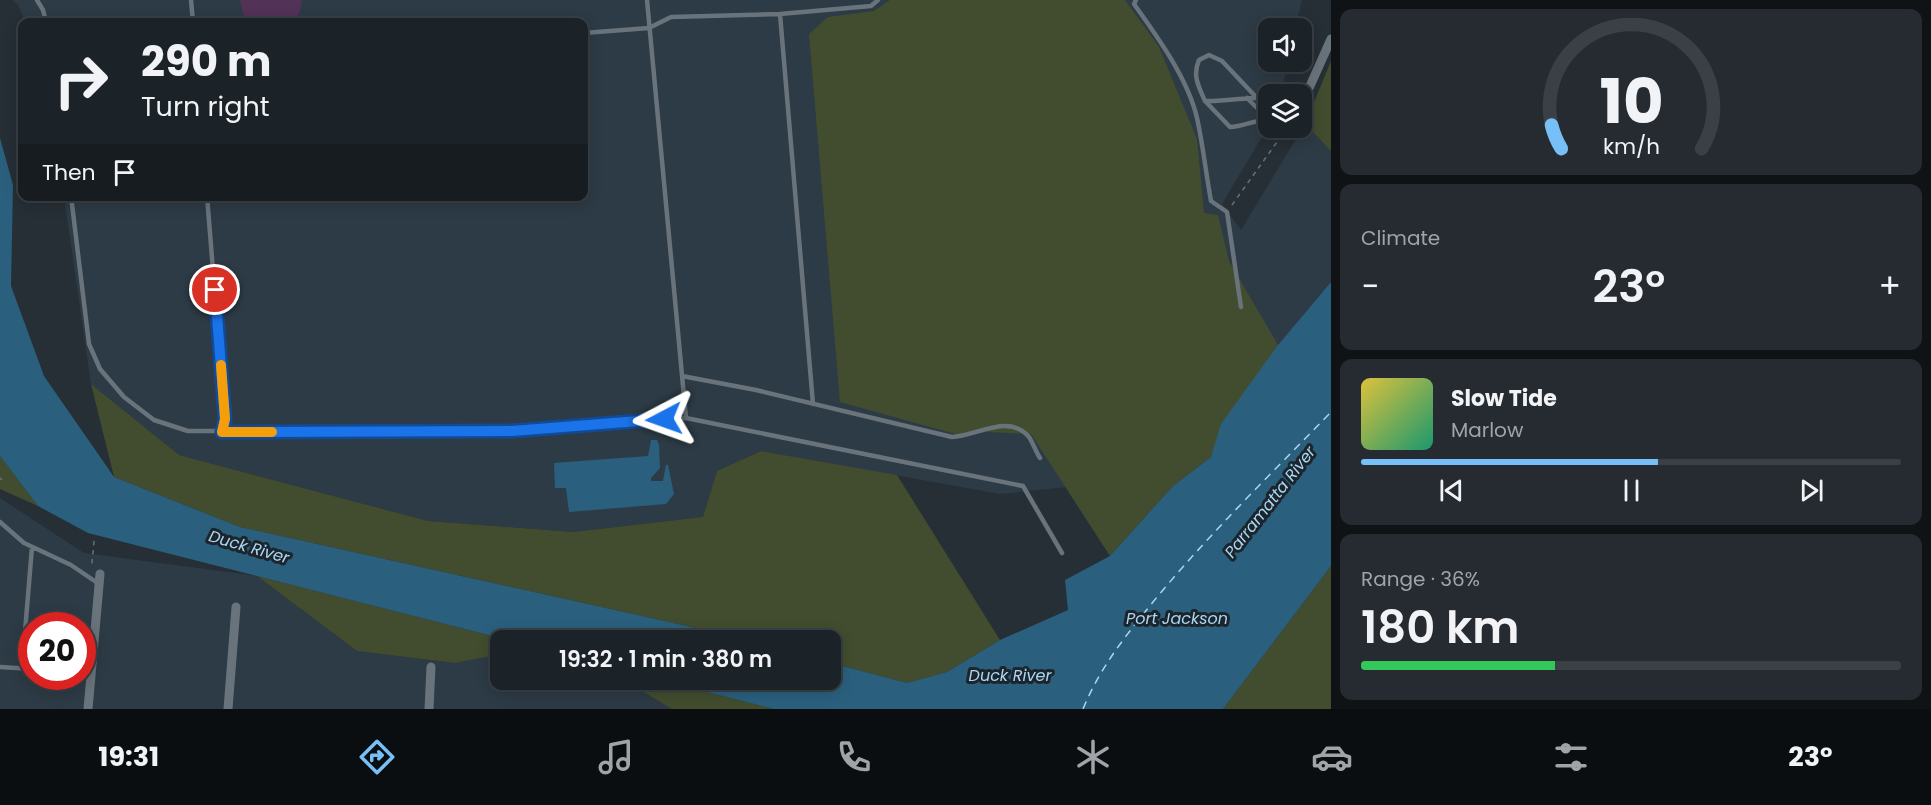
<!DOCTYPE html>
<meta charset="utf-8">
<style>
body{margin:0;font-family:Poppins,sans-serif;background:#252b30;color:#f1f3f6;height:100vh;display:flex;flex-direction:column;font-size:22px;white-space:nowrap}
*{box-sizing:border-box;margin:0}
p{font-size:20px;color:#a0a4a8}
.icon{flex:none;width:33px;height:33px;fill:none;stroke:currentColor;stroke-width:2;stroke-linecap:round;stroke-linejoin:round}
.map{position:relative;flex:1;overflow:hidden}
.sheet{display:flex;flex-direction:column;gap:9px;padding:9px;background:#0f1316;width:600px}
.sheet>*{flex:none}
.top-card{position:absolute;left:18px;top:18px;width:570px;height:183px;border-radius:12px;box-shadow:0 3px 15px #0003,0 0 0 2px #3a4045;background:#1c2328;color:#f1f3f6;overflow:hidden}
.buttons{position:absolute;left:1258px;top:18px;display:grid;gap:12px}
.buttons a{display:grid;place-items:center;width:54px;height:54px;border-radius:12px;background:#1c2328;box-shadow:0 3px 15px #0003,0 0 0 2px #3a4045;font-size:30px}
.speed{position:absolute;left:18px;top:612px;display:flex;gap:12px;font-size:30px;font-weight:700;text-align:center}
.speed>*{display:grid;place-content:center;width:78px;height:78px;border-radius:50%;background:#1c2328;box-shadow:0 3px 15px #0003,0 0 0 2px #3a4045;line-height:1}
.speed .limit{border:9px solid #d22;background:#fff;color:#111}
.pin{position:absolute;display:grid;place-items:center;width:51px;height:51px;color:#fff;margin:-26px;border:3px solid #fff;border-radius:50%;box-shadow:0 2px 6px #0007}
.me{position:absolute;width:66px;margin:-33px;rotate:266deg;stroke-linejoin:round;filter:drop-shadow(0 0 4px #0008)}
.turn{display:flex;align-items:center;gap:21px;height:126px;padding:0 24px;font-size:27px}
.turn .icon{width:78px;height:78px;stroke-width:2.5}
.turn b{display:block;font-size:42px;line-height:51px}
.then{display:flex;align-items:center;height:57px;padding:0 24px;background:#0003;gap:12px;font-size:22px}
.big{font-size:45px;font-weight:600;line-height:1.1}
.sheet .tile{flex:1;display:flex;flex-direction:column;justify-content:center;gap:9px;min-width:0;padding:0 21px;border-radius:12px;background:#252b30}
.sheet .dial{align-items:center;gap:0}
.dial svg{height:156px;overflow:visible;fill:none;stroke:#3a4045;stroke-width:7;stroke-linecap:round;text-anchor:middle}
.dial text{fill:#f1f3f6;stroke:none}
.song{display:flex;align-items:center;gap:18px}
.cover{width:72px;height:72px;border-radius:9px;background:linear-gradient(135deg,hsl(50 70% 55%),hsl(160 70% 35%))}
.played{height:6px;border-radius:3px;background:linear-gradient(90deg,#77bff7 55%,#3a4045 55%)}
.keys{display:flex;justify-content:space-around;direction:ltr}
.heat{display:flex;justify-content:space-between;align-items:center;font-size:33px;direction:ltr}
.charge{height:9px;border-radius:4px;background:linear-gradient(90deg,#34c759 36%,#3a4045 0)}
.trip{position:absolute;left:490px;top:630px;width:351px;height:60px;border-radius:12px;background:#1c2328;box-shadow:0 3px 15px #0003,0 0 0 2px #3a4045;font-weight:600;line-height:60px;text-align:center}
.dock{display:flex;height:96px;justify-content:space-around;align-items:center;background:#0b0e10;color:#a0a4a8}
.dock .icon{width:42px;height:42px}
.dock .current{color:#77bff7}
.dock b{font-size:27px;color:#f1f3f6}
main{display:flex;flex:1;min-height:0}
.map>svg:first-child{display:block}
.built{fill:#2d3b46;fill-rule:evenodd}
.green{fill:#424d2f}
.water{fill:#2a607e}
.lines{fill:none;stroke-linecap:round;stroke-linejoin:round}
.ferry{stroke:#a9d7f4;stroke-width:1.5;stroke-dasharray:8 6;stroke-linecap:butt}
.building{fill:#523257}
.path{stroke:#697177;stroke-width:1.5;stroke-dasharray:4.5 4.5;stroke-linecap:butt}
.lane{stroke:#69737b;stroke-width:4.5}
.street{stroke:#69737b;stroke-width:9}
.route-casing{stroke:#114b97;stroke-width:15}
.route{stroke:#1a73e8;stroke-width:10}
.slow{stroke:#f59e0b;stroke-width:10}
.labels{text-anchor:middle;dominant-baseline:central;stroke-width:6;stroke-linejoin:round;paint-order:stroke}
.water-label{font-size:16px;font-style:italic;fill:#a9d7f4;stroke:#1d252c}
</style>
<main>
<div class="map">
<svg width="1331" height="709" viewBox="0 0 1331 709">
<rect width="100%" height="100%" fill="#262f36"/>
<path class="built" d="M13,0H1302L1295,28H1269V62H1288L1281,94H1269V125L1222,204L1241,230L1305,124L1331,151V282L1167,477L1000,494L761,451L717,471L703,517L573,532L428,521L179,455L91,384L64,197L584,196V22H25L18,5Z
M0,498L84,553L257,576L357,651L455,663L501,654V680H623L672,709H0ZM32,626H82V676H32Z"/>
<path class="green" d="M890,0H1125L1159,47L1197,139L1204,213L1218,215L1229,261L1278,345L1211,457L1173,486L1110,556L1031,434L988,432L959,435L840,402L809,34L828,17L874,11Z
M1331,61V151L1305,124Z
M91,384L179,455L428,521L573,532L703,517L717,471L761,451L897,475L1000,640L947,672L907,683L831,663V640H743L687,626L240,527L114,477Z
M0,456L38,506L0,489Z
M1331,566V709H1223Z
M257,576L508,640H501V654L455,663L357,651Z
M623,680H659L774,709H672Z"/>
<path class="water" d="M0,138L13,185L11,286L44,376L114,477L240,527L687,626L743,640H508L88,533L38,506L0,456Z
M1331,282V566L1223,709H774L659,680H831V663L907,683L947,672L1000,640L1068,610L1065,580L1110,556L1173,486L1211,457L1221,424L1278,345Z
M651,440H657L659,445L660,468L651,478V481H663L666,465H668L674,494L666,504L569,512L566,488H555L554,463L648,456Z"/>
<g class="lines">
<path class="ferry" d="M1083,709C1101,666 1124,638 1153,602C1208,535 1271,474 1331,412"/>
</g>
<path class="building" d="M240,0H302L301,5L300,12L292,22H249L243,14Z"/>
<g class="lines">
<path class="path" d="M1232,205L1287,128
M0,478L2,480
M94,541L92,563L94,566"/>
<path class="lane" d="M37,0L43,10L46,22
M191,0L193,22
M647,0L686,418
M1136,0L1134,4C1157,36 1188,79 1197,118C1203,145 1206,174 1211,201L1227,212L1241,307
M780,14L813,404
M584,33L649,28L671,17L780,14L871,6L878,0
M1256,97L1222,61L1209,55L1199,60C1192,76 1199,87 1205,101C1227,102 1248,96 1269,98
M1247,98L1268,119
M1206,102L1230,127C1244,127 1255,119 1269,120
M71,196L89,344L100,369L124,397L154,420L188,431H512L686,418L1023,486L1062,553
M207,196L225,419L222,432
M682,376L756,390L952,437C977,436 1009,413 1029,437C1033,443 1036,452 1040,458
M0,522L24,543L71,565L99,584
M0,667L32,669
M22,668L32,547"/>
<path class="street" d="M1302,104L1331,39
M88,709L100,574
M228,709L236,607
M429,709L431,667"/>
</g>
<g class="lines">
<defs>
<path id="route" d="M215,290L225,419L222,432L512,431L664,419"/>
</defs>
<use href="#route" class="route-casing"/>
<use href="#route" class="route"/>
<path class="slow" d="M221,365L225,419L222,432H272"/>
</g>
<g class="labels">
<g class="water-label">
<text transform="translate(1270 502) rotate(-52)">Parramatta River</text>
<text transform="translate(249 547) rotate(16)">Duck River</text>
<text x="1177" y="618">Port Jackson</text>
<text x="1010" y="675">Duck River</text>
</g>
</g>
</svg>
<div class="buttons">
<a><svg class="icon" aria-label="sound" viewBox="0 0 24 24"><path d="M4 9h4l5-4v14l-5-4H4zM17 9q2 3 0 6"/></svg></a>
<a><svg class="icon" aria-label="layers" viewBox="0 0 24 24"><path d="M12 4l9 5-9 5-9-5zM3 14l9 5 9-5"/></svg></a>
</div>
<div class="speed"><div class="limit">20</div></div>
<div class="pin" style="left:215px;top:290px;background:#d93025"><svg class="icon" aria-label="arrive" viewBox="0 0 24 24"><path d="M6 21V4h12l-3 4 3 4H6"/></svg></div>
<svg class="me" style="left:664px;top:419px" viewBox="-20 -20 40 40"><path d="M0-17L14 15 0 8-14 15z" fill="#1a73e8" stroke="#fff" stroke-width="4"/></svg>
<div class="trip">19:32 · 1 min · 380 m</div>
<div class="top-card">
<div class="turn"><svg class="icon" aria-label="right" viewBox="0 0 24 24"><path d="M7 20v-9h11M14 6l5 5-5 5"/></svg><div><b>290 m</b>Turn right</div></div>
<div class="then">Then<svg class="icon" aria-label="arrive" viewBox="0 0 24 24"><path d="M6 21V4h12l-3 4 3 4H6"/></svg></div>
</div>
</div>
<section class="sheet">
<div class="tile dial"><svg viewBox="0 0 100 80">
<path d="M14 69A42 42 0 1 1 86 69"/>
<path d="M14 69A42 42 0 0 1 9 57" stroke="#77bff7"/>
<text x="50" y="56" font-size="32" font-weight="700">10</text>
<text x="50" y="72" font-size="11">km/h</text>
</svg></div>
<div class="tile"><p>Climate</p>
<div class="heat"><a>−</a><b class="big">23°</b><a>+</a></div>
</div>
<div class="tile">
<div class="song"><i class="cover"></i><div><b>Slow Tide</b><p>Marlow</p></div></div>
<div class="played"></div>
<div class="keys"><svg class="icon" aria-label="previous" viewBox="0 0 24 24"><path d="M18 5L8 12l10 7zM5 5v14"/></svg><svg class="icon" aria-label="pause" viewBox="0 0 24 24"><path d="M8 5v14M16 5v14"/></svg><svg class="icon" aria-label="next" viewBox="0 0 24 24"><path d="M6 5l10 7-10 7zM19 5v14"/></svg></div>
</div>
<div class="tile"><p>Range · 36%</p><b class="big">180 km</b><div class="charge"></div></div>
</section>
</main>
<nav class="dock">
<b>19:31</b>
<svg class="icon current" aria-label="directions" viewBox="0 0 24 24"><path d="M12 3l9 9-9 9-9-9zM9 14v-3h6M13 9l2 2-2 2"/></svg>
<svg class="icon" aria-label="music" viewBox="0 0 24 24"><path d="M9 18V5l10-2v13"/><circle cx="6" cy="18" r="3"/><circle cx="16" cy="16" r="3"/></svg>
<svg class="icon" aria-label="phone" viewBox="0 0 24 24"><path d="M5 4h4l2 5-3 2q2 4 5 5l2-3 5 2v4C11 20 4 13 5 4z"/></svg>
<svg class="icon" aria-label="climate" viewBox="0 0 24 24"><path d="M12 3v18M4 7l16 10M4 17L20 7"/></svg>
<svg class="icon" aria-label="car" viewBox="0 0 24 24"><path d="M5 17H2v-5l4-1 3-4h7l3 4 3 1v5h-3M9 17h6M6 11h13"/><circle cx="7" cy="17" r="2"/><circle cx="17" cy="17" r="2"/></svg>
<svg class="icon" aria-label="filters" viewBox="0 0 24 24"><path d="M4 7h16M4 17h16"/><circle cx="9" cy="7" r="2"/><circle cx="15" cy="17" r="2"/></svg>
<b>23°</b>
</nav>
